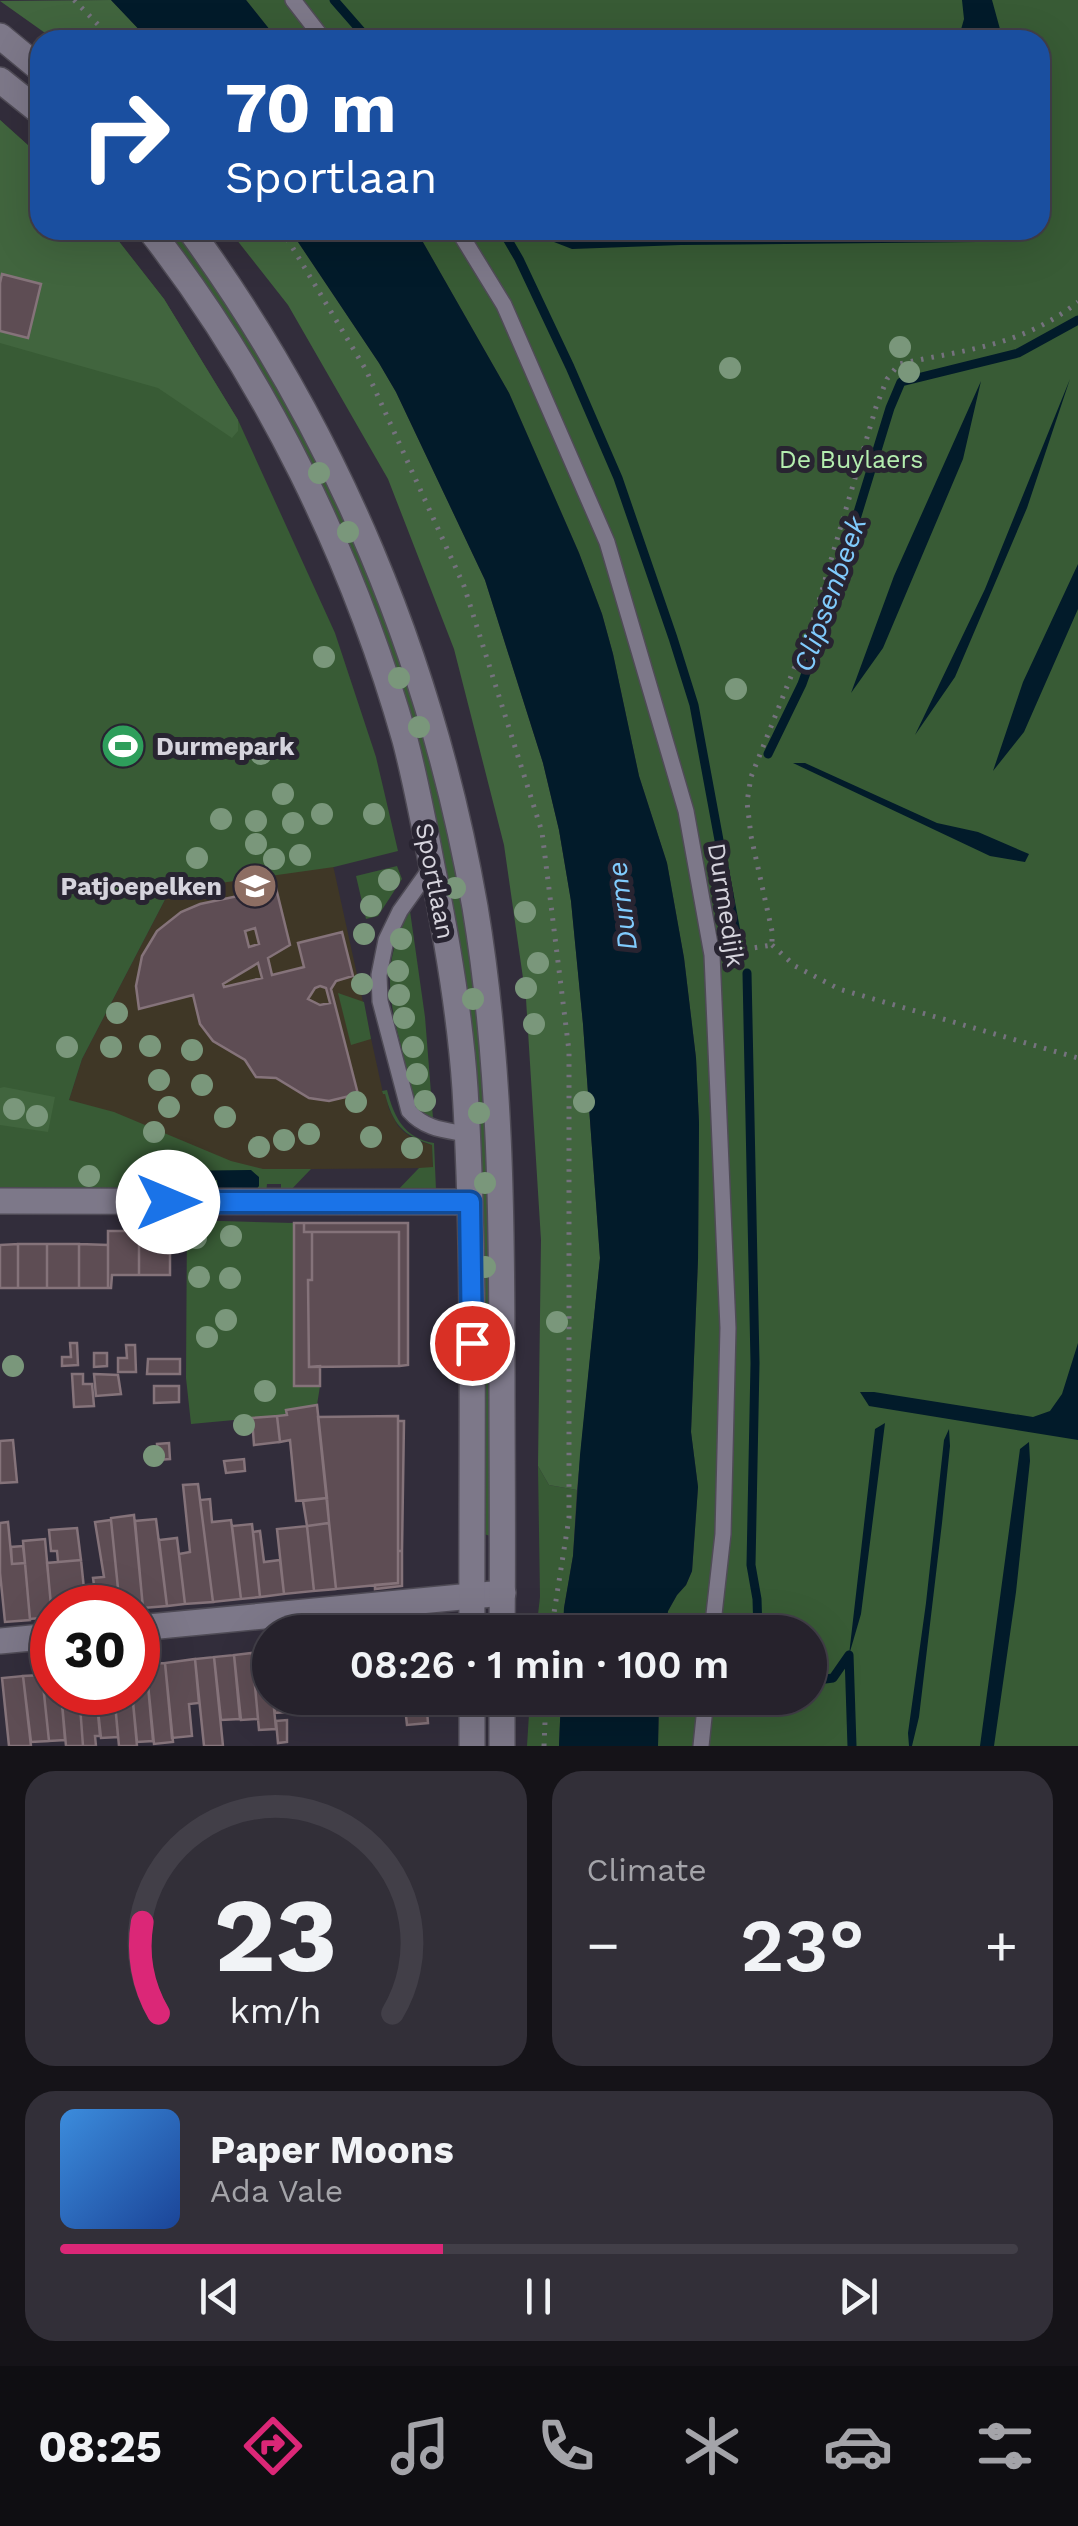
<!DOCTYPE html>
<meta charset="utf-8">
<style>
body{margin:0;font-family:"Work Sans",sans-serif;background:#322f38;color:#f1f3f6;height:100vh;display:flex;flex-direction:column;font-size:38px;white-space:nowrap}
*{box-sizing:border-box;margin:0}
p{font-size:32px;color:#a4a4a9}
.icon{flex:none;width:55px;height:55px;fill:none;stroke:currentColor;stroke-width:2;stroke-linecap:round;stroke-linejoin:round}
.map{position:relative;height:1746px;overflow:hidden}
.panel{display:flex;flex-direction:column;gap:25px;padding:25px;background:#151318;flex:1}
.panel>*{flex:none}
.hud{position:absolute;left:30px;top:30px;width:1020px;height:210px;border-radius:30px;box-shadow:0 10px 40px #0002,0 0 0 2px #423f48;background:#1a4fa0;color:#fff;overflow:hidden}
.speed{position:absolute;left:30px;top:1585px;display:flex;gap:20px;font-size:50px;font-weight:700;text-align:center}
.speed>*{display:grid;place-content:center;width:130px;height:130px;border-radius:50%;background:#26222c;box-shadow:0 10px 40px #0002,0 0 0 2px #423f48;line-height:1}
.speed .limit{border:15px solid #d22;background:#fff;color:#111}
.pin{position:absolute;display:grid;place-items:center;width:85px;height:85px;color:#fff;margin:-42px;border:5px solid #fff;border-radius:50%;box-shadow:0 2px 10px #0007}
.me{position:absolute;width:110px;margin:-55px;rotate:90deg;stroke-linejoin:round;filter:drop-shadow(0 0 8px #0008)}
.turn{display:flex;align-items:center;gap:35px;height:210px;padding:0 30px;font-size:45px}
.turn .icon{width:130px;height:130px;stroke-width:2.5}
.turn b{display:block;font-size:70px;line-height:85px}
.big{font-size:75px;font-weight:600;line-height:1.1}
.panel .widget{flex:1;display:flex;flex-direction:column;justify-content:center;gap:15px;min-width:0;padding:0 35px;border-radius:30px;background:#322f38}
.panel .dial{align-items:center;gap:0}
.dial svg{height:260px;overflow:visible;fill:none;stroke:#423f48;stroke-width:7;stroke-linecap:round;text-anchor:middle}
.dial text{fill:#f1f3f6;stroke:none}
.song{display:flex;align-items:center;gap:30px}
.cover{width:120px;height:120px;border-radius:15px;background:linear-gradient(135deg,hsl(210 70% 55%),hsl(220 70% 35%))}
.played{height:10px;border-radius:5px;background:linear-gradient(90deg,#db2777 40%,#423f48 40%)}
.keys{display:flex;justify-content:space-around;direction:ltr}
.heat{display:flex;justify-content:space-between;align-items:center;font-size:55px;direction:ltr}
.panel .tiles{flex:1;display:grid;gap:25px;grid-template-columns:1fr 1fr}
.widget:last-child{grid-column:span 2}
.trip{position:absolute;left:252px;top:1615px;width:575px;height:100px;border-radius:50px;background:#26222c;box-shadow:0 10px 40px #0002,0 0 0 2px #423f48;font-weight:600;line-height:100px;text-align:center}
.dock{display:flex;height:160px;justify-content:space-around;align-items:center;background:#0f0e12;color:#a4a4a9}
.dock .icon{width:70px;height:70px}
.dock .active{color:#db2777}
.dock b{font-size:45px;color:#f1f3f6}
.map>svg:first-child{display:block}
.education{fill:#3f3726}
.green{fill:#385b35}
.forest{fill:#41653e}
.water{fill:#021b2a}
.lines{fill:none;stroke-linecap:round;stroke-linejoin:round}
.stream{stroke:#021b2a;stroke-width:9}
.building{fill:#5e4d54;stroke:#85737a;stroke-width:2.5;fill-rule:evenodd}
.lane-casing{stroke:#4f4b56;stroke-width:18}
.street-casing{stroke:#4f4b56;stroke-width:28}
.secondary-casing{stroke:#4f4b56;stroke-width:28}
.path{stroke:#75727e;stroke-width:5;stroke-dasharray:2.5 8;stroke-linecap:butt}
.lane{stroke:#7d7889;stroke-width:15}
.street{stroke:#7d7889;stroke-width:25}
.secondary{stroke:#7d7889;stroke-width:25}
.tree{fill:#7a977b}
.route-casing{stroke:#114b97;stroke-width:25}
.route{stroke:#1a73e8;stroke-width:18}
.labels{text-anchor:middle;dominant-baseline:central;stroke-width:10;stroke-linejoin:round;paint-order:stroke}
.park-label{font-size:25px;fill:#b4eeaf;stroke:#282431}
.poi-label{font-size:25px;font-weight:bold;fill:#d6d4dd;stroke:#282431;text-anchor:start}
.street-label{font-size:25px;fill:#d6d4dd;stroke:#282431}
.water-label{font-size:28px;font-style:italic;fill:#80cbfd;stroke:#282431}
</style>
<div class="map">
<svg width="1078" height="1746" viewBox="0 0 1078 1746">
<rect width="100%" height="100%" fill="#322d3b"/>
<path class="education" d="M331,856L383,1093H385L389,1109L398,1126L404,1132L415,1140L432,1145L433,1168L174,1170L55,1097L69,1100L82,1059L170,890Z"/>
<path class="green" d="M246,0H1078V1746H658L659,1698H810V1632H665L668,1611L677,1595L686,1585L692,1571L698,1487L691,1432L698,1259L699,1123L696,1058L684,958L667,863L639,776L613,654L602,614L579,553L509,393L416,230H1040V40H278Z
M0,120L40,156V230H110L164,299L238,420L335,633L376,757L398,851L334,867L170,890L82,1059L69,1100L114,1112L231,1161L263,1169H311L287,1194H281V1184H267L266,1194L0,1193Z
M162,230H178L237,313L337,495L424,722L463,891L488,1096L492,1534L490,1536L481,1533L458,946L432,806L388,653Z
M397,866L402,879L378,916L366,919L356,876Z
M410,911L425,1017L433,1118L421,1112L416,1104C410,1084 405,1063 400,1042C387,992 383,958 410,911Z
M338,993L364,1002L371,1039L351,1045Z
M387,1090C394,1117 404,1138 434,1143L436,1190L395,1193L419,1168L433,1167L432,1145C402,1135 393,1124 385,1094H383L382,1091Z
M187,1220L294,1223V1386H320L317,1405L287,1410V1415L191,1424L186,1378Z
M538,1466L549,1485L577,1490L573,1556L564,1608L563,1632H536L540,1597Z
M530,1698H561L559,1746H527Z"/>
<path class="forest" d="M111,0L149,40H55L0,1Z
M0,120L40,156V230H110L164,299L238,420V431L232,438L158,388L0,343Z
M229,230H290L379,363L396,392L485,580L543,763L559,830L571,901L583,1024L600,1258L577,1490L549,1485L538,1466L541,1240L526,999L504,845L454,649L388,479L288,305Z
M4,1087L55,1097L48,1132L0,1125V1088Z"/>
<path class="water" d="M111,0H246L278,40H149Z
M962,0H992L1003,40H958L964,19Z
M290,230H416L509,393L579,553L602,614L613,654L639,776L667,863L684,958L696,1058L699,1123L698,1259L691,1432L698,1487L692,1571L686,1585L677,1595L668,1611L665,1632H563L564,1608L573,1556L580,1455L600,1258L583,1024L571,901L559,830L543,763L485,580L396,392L379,363Z
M639,230H973L979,232L980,237L976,242L681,245L572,249L554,242L556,236L563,232Z
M1070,379L1027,508L955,677L915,735L985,589Z
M981,381L963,459L883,648L851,693L894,576Z
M1078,564V609L1024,732L993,771L1023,682Z
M793,763H805L937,823L978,832L1029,854L1025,862L990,856Z
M251,1170L259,1177V1186L256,1190L218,1189L217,1180H197L196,1188L181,1191L166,1190L158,1182L160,1174L167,1171Z
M1078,1343V1440L869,1406L860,1392H874L1033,1417L1050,1411L1062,1394Z
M885,1423L861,1614L849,1655L875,1429Z
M949,1429L950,1446L942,1523L919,1717L912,1746H909L908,1733L926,1603L944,1440Z
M1029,1442L1030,1461L1016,1592L994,1746H980L1020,1449Z
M561,1698H659L658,1746H559Z"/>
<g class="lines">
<path class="stream" d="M334,0L369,40
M502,230L519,259L570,367L618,478L673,638L694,705L736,932
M768,754L802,684L825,620L890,408L901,382L1018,353L1078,320
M747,973L755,1363L751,1565L757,1599L758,1632
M810,1681L833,1678L849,1655L852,1746"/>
</g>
<path class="building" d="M2,274L41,284L28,338L0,331V283Z
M276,888L290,945L268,958L272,975L304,967L298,943L342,932L353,976L336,981L331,989L358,1094L329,1101L309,1098L276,1078L256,1077L245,1060L213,1041L200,1024L193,995L139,1009L136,986L142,956L157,931L181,912L200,904ZM255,928L259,944L249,947L245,931ZM258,963L262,978L224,987L223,984ZM320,986L326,988L330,1003L320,1005L308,999L315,988Z
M294,1223H304V1232H312V1280H308L309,1367L320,1366V1386H294Z
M304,1223H408V1365L399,1366V1232H304Z
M108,1231H139V1275H112L111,1288H108Z
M139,1231H170V1275H139Z
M312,1232H399V1366L309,1367L308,1280H312Z
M18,1244V1288H0V1245Z
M18,1244H47V1288H18Z
M47,1244H79V1288H47Z
M79,1244L108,1245V1288H79Z
M70,1343H77L78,1365L62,1366V1357H71Z
M126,1345H135L136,1372H118V1358H127Z
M94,1353H107V1366L94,1367Z
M148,1359H180V1374H147Z
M72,1374H83V1384H92L94,1406L74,1407Z
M94,1374L118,1375L121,1394L96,1396Z
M154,1386H179V1402L154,1403Z
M317,1405L327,1498L296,1501L290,1440L280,1442L277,1416L287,1415L286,1410Z
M277,1416L280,1442L254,1445L252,1418Z
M398,1416V1583L336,1589L318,1417Z
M398,1421H404L402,1551H398Z
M13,1440L17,1482L0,1483V1441Z
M169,1443L170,1459L158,1460L157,1444Z
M244,1459L245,1471L226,1473L224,1461Z
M198,1484L213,1602L185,1604L179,1554L190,1552L183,1485Z
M327,1498L329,1523L307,1526L303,1501Z
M210,1499L212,1522L231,1520L241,1599L213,1602L200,1500Z
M134,1515L143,1608L138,1609L120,1608L111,1520V1518Z
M156,1519L167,1606L143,1608L135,1521Z
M111,1520L120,1608H86L84,1586L94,1585L93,1578L104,1577L95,1522Z
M8,1522L12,1564L25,1563L30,1620L5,1622L0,1573V1523Z
M329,1523L336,1589L314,1591L307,1526Z
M252,1524L260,1597L241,1599L232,1526Z
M307,1526L314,1591L284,1594L277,1529Z
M77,1528L81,1560L58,1562L57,1551H51L49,1530Z
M260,1531L264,1562L280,1560L284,1594L260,1597L253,1532Z
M177,1538L185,1604L167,1606L159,1540Z
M45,1539L52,1617L30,1619L23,1541Z
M23,1546L25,1563L12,1564L11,1547Z
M398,1551H402V1586L375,1589V1585L398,1583Z
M81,1560L86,1608H52V1615L47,1563Z
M269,1651L270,1698H273L276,1729L259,1730L252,1653Z
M252,1653L258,1719L241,1720L234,1655Z
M234,1655L240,1719L221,1720L214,1657Z
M214,1657L223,1746H204L195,1659Z
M195,1659L199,1703L189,1704L192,1736L172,1738L165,1663Z
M165,1663L173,1742L154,1744L146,1664Z
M146,1664L153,1741L137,1742L132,1692H138V1665Z
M52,1674V1692H61L65,1740L49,1741L42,1675Z
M42,1675L49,1741L31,1742L23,1676Z
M23,1676L31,1746H9L2,1678Z
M61,1692H79L83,1746H66Z
M79,1692H96L100,1736H95L96,1746H83Z
M96,1692H114L118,1737L101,1738Z
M114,1692H132L137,1746H119Z
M273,1698H292L293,1701L285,1702L286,1712L275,1713Z
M383,1698H404L405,1708L385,1710Z
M404,1698H426L428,1723L407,1725Z
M287,1720V1742L278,1743L276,1721Z"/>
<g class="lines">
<defs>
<path id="lane" d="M293,0L324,40
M458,230L504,305L607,542L686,811L712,955L728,1328L723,1534L712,1632
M432,866L400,911L386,940L379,975L380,1001L409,1111C425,1129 444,1130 466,1134
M701,1746L706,1698"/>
<path id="street" d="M0,1201L469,1202
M138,1628L503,1593
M0,1641L52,1636"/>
<path id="secondary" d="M0,36L40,69
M0,80L40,112
M150,230C267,380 353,558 405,740C416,782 424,824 432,866C447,939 460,1014 465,1089C476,1270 471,1452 472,1632
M190,230C337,432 432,661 475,907C501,1062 502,1219 502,1375C502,1461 503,1547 502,1632
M502,1698V1746
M472,1746V1698"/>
</defs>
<use href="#lane" class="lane-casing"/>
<use href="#street" class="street-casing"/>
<use href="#secondary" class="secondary-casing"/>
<path class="path" d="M74,0L113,40
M282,230L366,370L464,586L542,832L569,1051V1518L551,1632
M772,945L795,966L839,989L1078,1058
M734,951L772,945V931L751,836L747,802L751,777L813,621L876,407L887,379L899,364C967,349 1020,347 1078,302
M544,1746L546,1698"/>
<use href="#lane" class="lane"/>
<use href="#street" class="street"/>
<use href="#secondary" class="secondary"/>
</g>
<g class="tree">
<circle cx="900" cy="347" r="11"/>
<circle cx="730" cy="368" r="11"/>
<circle cx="909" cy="372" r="11"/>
<circle cx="319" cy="473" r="11"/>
<circle cx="348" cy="532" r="11"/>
<circle cx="324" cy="657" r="11"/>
<circle cx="399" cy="678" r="11"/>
<circle cx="736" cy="689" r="11"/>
<circle cx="419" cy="727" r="11"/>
<circle cx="261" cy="754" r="11"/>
<circle cx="283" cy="794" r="11"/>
<circle cx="322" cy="814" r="11"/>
<circle cx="374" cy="814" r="11"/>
<circle cx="221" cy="819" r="11"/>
<circle cx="256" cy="821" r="11"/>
<circle cx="293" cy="823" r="11"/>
<circle cx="256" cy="844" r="11"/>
<circle cx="300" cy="855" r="11"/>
<circle cx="197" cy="858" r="11"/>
<circle cx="274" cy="859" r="11"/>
<circle cx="389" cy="880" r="11"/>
<circle cx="455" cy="888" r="11"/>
<circle cx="371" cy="906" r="11"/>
<circle cx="525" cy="912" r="11"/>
<circle cx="364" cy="934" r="11"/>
<circle cx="401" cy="939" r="11"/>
<circle cx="538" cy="963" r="11"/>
<circle cx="398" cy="971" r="11"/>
<circle cx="362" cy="984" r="11"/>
<circle cx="526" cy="988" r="11"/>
<circle cx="399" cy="995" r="11"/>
<circle cx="473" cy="999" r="11"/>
<circle cx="117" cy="1013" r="11"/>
<circle cx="404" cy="1018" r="11"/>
<circle cx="534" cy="1024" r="11"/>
<circle cx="150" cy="1046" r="11"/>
<circle cx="67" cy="1047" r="11"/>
<circle cx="111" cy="1047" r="11"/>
<circle cx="413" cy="1047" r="11"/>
<circle cx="192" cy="1050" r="11"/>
<circle cx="417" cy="1074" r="11"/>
<circle cx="159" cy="1080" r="11"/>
<circle cx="202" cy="1085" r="11"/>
<circle cx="425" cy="1101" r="11"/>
<circle cx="356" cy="1102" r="11"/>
<circle cx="584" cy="1102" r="11"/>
<circle cx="169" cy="1107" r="11"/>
<circle cx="14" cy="1109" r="11"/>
<circle cx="479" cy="1113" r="11"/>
<circle cx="37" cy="1116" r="11"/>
<circle cx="225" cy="1117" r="11"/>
<circle cx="154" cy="1132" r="11"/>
<circle cx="309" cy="1134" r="11"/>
<circle cx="371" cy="1137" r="11"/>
<circle cx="284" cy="1140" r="11"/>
<circle cx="259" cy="1147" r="11"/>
<circle cx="412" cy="1148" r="11"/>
<circle cx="89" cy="1176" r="11"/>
<circle cx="485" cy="1183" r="11"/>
<circle cx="231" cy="1236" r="11"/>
<circle cx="196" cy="1238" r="11"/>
<circle cx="485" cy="1267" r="11"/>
<circle cx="199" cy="1277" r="11"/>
<circle cx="230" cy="1278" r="11"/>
<circle cx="226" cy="1320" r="11"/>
<circle cx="557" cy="1322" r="11"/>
<circle cx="207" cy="1337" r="11"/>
<circle cx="13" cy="1366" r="11"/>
<circle cx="265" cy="1391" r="11"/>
<circle cx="244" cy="1425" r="11"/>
<circle cx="154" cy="1456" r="11"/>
</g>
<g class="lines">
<defs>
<path id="route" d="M168,1202H470L472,1343"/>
</defs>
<use href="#route" class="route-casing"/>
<use href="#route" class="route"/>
</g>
<defs>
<symbol id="stadium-disc" viewBox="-11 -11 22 22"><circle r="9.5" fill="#2e9e5b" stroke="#282431"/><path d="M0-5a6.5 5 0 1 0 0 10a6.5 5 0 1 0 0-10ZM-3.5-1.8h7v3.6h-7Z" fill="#fff"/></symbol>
<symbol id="school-disc" viewBox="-11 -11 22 22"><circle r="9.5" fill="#8d6e63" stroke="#282431"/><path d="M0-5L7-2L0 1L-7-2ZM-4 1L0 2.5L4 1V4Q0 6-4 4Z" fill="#fff"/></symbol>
</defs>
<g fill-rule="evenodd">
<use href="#stadium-disc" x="98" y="721" width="50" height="50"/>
<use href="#school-disc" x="230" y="861" width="50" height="50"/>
</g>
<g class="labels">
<g class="park-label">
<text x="851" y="459">De Buylaers</text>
</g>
<g class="poi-label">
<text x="156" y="746">Durmepark</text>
<text x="222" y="886" text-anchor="end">Patjoepelken</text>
</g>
<g class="street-label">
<text transform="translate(435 881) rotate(79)">Sportlaan</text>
<text transform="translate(726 905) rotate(81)">Durmedijk</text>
</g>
<g class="water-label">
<text transform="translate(830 594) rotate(-70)">Clipsenbeek</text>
<text transform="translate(622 906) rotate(-97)">Durme</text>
</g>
</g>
</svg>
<div class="speed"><div class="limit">30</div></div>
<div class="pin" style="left:472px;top:1343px;background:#d93025"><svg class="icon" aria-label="arrive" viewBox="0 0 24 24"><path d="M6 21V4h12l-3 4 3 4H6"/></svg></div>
<svg class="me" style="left:168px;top:1202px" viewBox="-20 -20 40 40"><circle r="19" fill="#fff"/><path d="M0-13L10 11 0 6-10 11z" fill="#1a73e8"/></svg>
<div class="trip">08:26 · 1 min · 100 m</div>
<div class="hud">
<div class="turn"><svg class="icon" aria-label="right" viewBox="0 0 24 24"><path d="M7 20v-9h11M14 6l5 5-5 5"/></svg><div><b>70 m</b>Sportlaan</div></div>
</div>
</div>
<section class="panel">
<div class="tiles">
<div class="widget dial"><svg viewBox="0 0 100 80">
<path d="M14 69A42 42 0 1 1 86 69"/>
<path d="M14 69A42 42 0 0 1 9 41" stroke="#db2777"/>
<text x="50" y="56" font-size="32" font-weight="700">23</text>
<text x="50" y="72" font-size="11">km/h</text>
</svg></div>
<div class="widget"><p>Climate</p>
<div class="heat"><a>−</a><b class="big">23°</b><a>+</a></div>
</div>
<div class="widget">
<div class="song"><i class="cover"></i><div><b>Paper Moons</b><p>Ada Vale</p></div></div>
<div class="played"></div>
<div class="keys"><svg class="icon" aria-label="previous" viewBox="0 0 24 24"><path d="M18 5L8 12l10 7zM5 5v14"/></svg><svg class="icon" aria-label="pause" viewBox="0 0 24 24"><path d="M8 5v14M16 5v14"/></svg><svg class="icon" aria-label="next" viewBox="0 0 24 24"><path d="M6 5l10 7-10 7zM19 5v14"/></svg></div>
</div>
</div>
</section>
<nav class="dock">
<b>08:25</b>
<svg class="icon active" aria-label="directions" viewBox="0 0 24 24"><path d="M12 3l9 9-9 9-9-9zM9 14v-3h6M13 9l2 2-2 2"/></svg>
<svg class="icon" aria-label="music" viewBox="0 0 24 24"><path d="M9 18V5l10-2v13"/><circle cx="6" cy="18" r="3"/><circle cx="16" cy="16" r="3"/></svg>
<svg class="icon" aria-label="phone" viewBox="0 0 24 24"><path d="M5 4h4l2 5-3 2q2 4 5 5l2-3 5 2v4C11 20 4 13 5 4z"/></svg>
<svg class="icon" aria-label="climate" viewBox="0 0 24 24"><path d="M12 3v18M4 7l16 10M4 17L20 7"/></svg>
<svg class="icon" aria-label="car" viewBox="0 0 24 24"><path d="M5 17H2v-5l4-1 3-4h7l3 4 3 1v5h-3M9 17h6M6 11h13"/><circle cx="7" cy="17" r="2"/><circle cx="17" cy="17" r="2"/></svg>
<svg class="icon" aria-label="filters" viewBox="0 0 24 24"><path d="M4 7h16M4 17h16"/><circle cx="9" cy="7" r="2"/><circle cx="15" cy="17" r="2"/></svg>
</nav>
